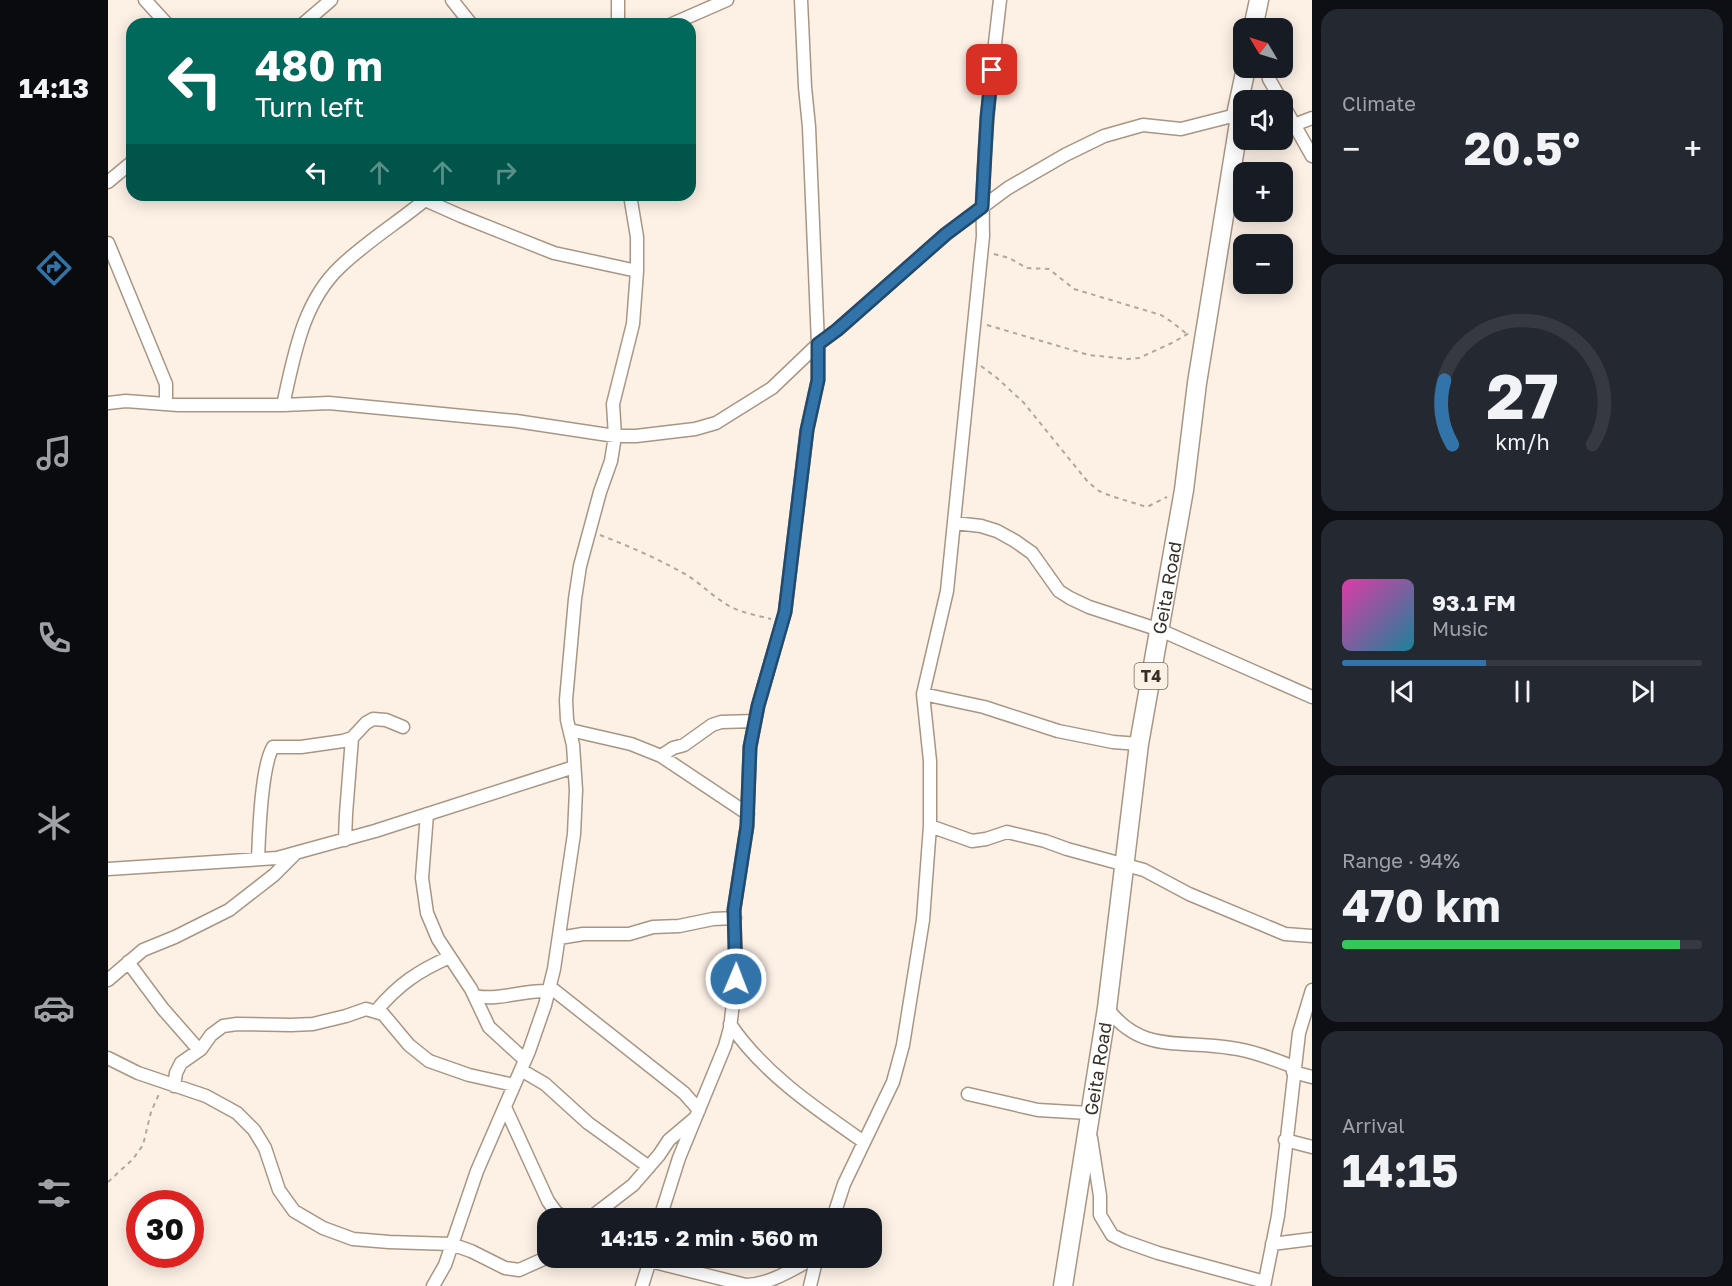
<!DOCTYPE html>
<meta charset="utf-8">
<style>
body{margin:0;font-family:"Golos Text",sans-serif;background:#242831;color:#f1f3f6;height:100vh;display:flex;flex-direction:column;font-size:22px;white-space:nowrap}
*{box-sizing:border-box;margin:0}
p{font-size:20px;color:#9ea1a6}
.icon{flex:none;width:33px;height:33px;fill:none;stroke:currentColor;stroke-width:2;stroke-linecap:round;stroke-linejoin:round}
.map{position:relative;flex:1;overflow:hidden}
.drawer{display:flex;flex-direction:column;gap:9px;padding:9px;background:#0d0f14;width:420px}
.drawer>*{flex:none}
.top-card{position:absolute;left:18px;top:18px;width:570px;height:183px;border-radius:18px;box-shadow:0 3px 15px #0003;background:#00695c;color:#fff;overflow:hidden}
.needle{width:39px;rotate:308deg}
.fabs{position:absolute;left:1125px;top:18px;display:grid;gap:12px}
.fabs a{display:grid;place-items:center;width:60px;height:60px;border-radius:12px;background:#171b24;box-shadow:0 3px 15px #0003;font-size:30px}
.speed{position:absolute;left:18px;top:1190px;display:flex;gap:12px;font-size:30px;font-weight:700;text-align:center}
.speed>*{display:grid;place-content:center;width:78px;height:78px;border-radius:50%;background:#171b24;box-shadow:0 3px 15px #0003;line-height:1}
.speed .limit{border:9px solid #d22;background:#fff;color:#111}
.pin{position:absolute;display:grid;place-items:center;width:51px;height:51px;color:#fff;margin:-26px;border-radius:12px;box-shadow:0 3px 9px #0006}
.me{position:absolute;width:66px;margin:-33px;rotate:1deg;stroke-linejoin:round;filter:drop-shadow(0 0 4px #0008)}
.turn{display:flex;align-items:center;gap:21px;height:126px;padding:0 30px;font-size:27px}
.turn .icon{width:78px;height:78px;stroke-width:2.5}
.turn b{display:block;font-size:42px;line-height:51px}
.lanes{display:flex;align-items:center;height:57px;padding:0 30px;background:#0003;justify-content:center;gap:30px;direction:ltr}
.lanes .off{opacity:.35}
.big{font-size:45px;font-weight:700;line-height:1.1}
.drawer .widget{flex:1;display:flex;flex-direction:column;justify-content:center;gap:9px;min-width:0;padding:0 21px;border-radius:18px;background:#242831}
.drawer .dial{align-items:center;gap:0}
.dial svg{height:156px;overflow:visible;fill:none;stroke:#363941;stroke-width:7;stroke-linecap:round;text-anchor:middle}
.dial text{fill:#f1f3f6;stroke:none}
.song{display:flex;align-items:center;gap:18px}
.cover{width:72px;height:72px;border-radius:9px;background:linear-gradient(135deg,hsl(320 70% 55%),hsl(190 70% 35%))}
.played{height:6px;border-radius:3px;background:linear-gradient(90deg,#3274aa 40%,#363941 40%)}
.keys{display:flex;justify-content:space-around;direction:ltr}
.heat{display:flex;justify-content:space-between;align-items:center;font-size:33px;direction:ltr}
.charge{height:9px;border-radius:4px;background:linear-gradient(90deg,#34c759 94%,#363941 0)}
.trip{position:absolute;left:429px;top:1208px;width:345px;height:60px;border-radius:18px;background:#171b24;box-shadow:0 3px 15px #0003;font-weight:700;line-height:60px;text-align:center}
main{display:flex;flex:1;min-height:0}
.tabs{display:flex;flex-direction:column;width:108px;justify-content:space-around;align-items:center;background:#090b0e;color:#9ea1a6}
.tabs .icon{width:42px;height:42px}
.tabs .selected{color:#3274aa}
.tabs b{font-size:27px;color:#f1f3f6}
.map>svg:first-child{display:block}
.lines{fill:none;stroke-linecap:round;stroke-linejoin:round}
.minor-casing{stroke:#a89684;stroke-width:15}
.highway-casing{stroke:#a89684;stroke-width:21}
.path{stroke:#b1a79d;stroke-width:2;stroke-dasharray:4.5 4.5;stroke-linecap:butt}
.minor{stroke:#fff;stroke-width:12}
.highway{stroke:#fff;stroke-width:18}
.route-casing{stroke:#204b6e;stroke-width:15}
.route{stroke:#3274aa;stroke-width:10}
.labels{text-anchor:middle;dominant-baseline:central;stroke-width:4.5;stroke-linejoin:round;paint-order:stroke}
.shield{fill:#fdf1e6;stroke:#726a61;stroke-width:1.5}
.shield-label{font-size:16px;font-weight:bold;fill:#373028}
.street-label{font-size:18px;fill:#373028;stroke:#fdf1e6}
</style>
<main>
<nav class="tabs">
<b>14:13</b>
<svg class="icon selected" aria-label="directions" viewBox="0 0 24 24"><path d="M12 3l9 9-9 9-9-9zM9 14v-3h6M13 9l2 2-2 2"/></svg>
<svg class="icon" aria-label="music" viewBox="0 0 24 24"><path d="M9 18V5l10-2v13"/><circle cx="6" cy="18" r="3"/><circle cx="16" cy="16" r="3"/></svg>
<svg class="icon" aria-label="phone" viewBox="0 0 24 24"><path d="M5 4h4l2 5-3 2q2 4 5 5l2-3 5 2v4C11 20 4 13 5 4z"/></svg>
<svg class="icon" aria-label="climate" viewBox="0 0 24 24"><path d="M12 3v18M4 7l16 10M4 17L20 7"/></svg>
<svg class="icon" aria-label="car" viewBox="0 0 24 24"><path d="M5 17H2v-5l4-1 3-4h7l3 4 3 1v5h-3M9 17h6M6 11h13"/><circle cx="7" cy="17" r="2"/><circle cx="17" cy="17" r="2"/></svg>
<svg class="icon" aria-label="filters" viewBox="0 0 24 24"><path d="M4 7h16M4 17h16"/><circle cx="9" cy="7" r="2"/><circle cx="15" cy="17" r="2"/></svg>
</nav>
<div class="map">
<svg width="1204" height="1286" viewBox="0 0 1204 1286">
<rect width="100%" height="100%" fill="#fdf1e6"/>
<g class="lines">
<defs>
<path id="minor" d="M37,0L59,24
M344,0L363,24
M510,0V24
M195,24L223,0
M564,24L619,0
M1159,68L1161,79L1173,100
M1174,103L1204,156
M1186,125L1204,118
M0,182L24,162
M317,200L353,216L446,253L529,271
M0,243L58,384V404
M0,403L18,401L70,405H175L221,403L408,421L507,436H528L587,429L608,423L664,388L710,344L729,330L838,234L900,188L957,155L996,136L1035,125L1073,129L1128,115
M175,405C186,357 194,303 232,267C260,240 294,220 323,195
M847,523L873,526L889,531L907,541L924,553L951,591L962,598L981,607L1052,630L1204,697
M815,694L876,707L950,731L1005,742L1031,744
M462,730L523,744L553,756L640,814
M553,756L565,748L576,745L604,725L613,722L647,721
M319,814L314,878L319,913L330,939L363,989L381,1027L417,1060
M822,826L864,841L878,839L899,832L937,841L959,849L1036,870L1081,894L1177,934L1204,936
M237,840L238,814L244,738
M150,859C151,834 153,767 165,747H193L235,741L244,738L258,723L265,719L278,720L295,727
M0,869L169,858L267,831L466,767
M451,938L475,934H521L545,927L571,926L605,919L627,918
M20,962L55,1009L91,1050
M0,980L35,950L67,937L121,910L166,875L187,854
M442,987L576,1093L591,1110
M367,996C391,1001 415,990 440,991
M999,1008C1034,1055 1074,1039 1123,1048C1145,1051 1165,1059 1186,1067
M268,1011C291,984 310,971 342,957
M622,1024C655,1073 707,1108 756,1142
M0,1058L30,1073L98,1096L129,1113L146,1130L157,1148L171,1190L186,1211L215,1228L245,1239L281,1242L343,1244L363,1251L397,1268L411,1270L440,1257
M413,1070L437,1084L480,1123L541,1167
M1185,1072L1204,1077
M66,1086L68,1073L73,1063L93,1049L103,1035L115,1026L129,1024L183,1025L205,1024L238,1016L258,1009L275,1014L301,1045L321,1061L361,1075L406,1085
M860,1094L930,1110L981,1113
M397,1107L440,1201L448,1212L457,1218
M983,1138L992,1196V1215L1004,1235L1016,1241L1050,1253L1157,1282
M1177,1140L1204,1147
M482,1218L525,1185L551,1155L561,1140L587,1118
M552,1218L571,1158L617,1046L622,1028L628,979L626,910L639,826L642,747L650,706L677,612L699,430L710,380V344L701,127L697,87L693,0
M725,1218L736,1184L785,1082L795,1045L815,920L822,826V761L815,694L839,591L875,236C873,157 883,78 892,0
M1164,1244L1204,1239
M542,1261L638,1285C664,1284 686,1268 708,1257
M325,1286L337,1265L369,1171L421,1051L437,1005L446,969L466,834L468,790L465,745L459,720L458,700L467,599L472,566L492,492L503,461L507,436L505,404L525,324L529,271V237L522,195
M534,1286L543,1257
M702,1286L709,1257
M1156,1286L1170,1216L1191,1033L1204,990"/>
<g id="highway">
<path d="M1145,28L1151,0"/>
<path id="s1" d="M955,1286L999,1008L1031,744L1076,490L1089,383L1131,123L1128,115L1138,68"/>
</g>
</defs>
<use href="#minor" class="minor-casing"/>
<use href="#highway" class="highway-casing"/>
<path class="path" d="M886,254L901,258L919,268L941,269L966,289L1053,315L1064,322L1080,335
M879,325L981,355L1019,359L1031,358L1066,342L1081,333
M873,366L889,378L916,403L980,482L991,491L1003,496L1039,507L1059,497
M492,535C521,546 550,559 577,574C591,582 602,594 615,602C629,612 647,615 663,619
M0,1182L25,1159L35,1145L43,1112L51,1094"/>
<use href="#minor" class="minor"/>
<use href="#highway" class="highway"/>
</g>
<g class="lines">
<defs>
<path id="route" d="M628,979L626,910L639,826L642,747L650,706L677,612L699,430L710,380V344L729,330L838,234L874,207L879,117L884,70"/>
</defs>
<use href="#route" class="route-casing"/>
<use href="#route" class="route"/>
</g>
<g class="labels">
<rect class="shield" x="1026.5" y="663" width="33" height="26" rx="4.5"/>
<g class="shield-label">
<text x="1043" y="676">T4</text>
</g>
<g class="street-label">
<text stroke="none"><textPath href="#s1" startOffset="706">Geita Road</textPath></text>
<text stroke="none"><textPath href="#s1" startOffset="220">Geita Road</textPath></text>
</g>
</g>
</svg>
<div class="fabs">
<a><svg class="needle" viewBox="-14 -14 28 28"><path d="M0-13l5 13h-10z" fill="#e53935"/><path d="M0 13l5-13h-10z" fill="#9ea1a6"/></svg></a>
<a><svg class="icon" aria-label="sound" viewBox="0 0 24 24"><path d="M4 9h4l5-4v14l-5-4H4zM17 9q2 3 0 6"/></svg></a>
<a>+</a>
<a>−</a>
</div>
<div class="speed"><div class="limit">30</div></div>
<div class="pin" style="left:884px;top:70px;background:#d93025"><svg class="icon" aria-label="arrive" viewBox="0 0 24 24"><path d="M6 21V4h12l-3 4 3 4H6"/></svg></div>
<svg class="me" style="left:628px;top:979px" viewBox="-20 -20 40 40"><circle r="17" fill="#3274aa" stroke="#fff" stroke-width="3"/><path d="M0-11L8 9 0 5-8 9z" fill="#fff"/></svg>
<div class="trip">14:15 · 2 min · 560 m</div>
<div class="top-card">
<div class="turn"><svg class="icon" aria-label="left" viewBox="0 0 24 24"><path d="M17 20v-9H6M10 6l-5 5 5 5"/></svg><div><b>480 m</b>Turn left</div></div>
<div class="lanes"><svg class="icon" aria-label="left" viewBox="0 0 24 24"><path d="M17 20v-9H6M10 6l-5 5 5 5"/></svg><svg class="icon off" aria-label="ahead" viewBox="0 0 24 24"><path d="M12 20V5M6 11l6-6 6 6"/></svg><svg class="icon off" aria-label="ahead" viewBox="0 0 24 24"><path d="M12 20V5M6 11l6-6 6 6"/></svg><svg class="icon off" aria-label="right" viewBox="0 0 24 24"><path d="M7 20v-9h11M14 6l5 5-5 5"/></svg></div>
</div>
</div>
<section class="drawer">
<div class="widget"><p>Climate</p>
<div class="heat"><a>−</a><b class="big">20.5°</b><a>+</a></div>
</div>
<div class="widget dial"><svg viewBox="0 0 100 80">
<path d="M14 69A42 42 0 1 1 86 69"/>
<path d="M14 69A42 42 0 0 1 10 36" stroke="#3274aa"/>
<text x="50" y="56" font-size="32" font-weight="700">27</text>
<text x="50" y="72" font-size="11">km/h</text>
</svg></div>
<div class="widget">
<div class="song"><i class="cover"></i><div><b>93.1 FM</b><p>Music</p></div></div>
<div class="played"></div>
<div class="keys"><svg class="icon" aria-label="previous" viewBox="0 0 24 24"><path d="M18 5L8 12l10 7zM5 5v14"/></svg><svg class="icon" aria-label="pause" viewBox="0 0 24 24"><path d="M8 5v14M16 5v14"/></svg><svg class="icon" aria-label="next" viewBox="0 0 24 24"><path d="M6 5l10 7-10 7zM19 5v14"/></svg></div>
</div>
<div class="widget"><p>Range · 94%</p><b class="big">470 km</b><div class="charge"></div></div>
<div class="widget"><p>Arrival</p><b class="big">14:15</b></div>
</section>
</main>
